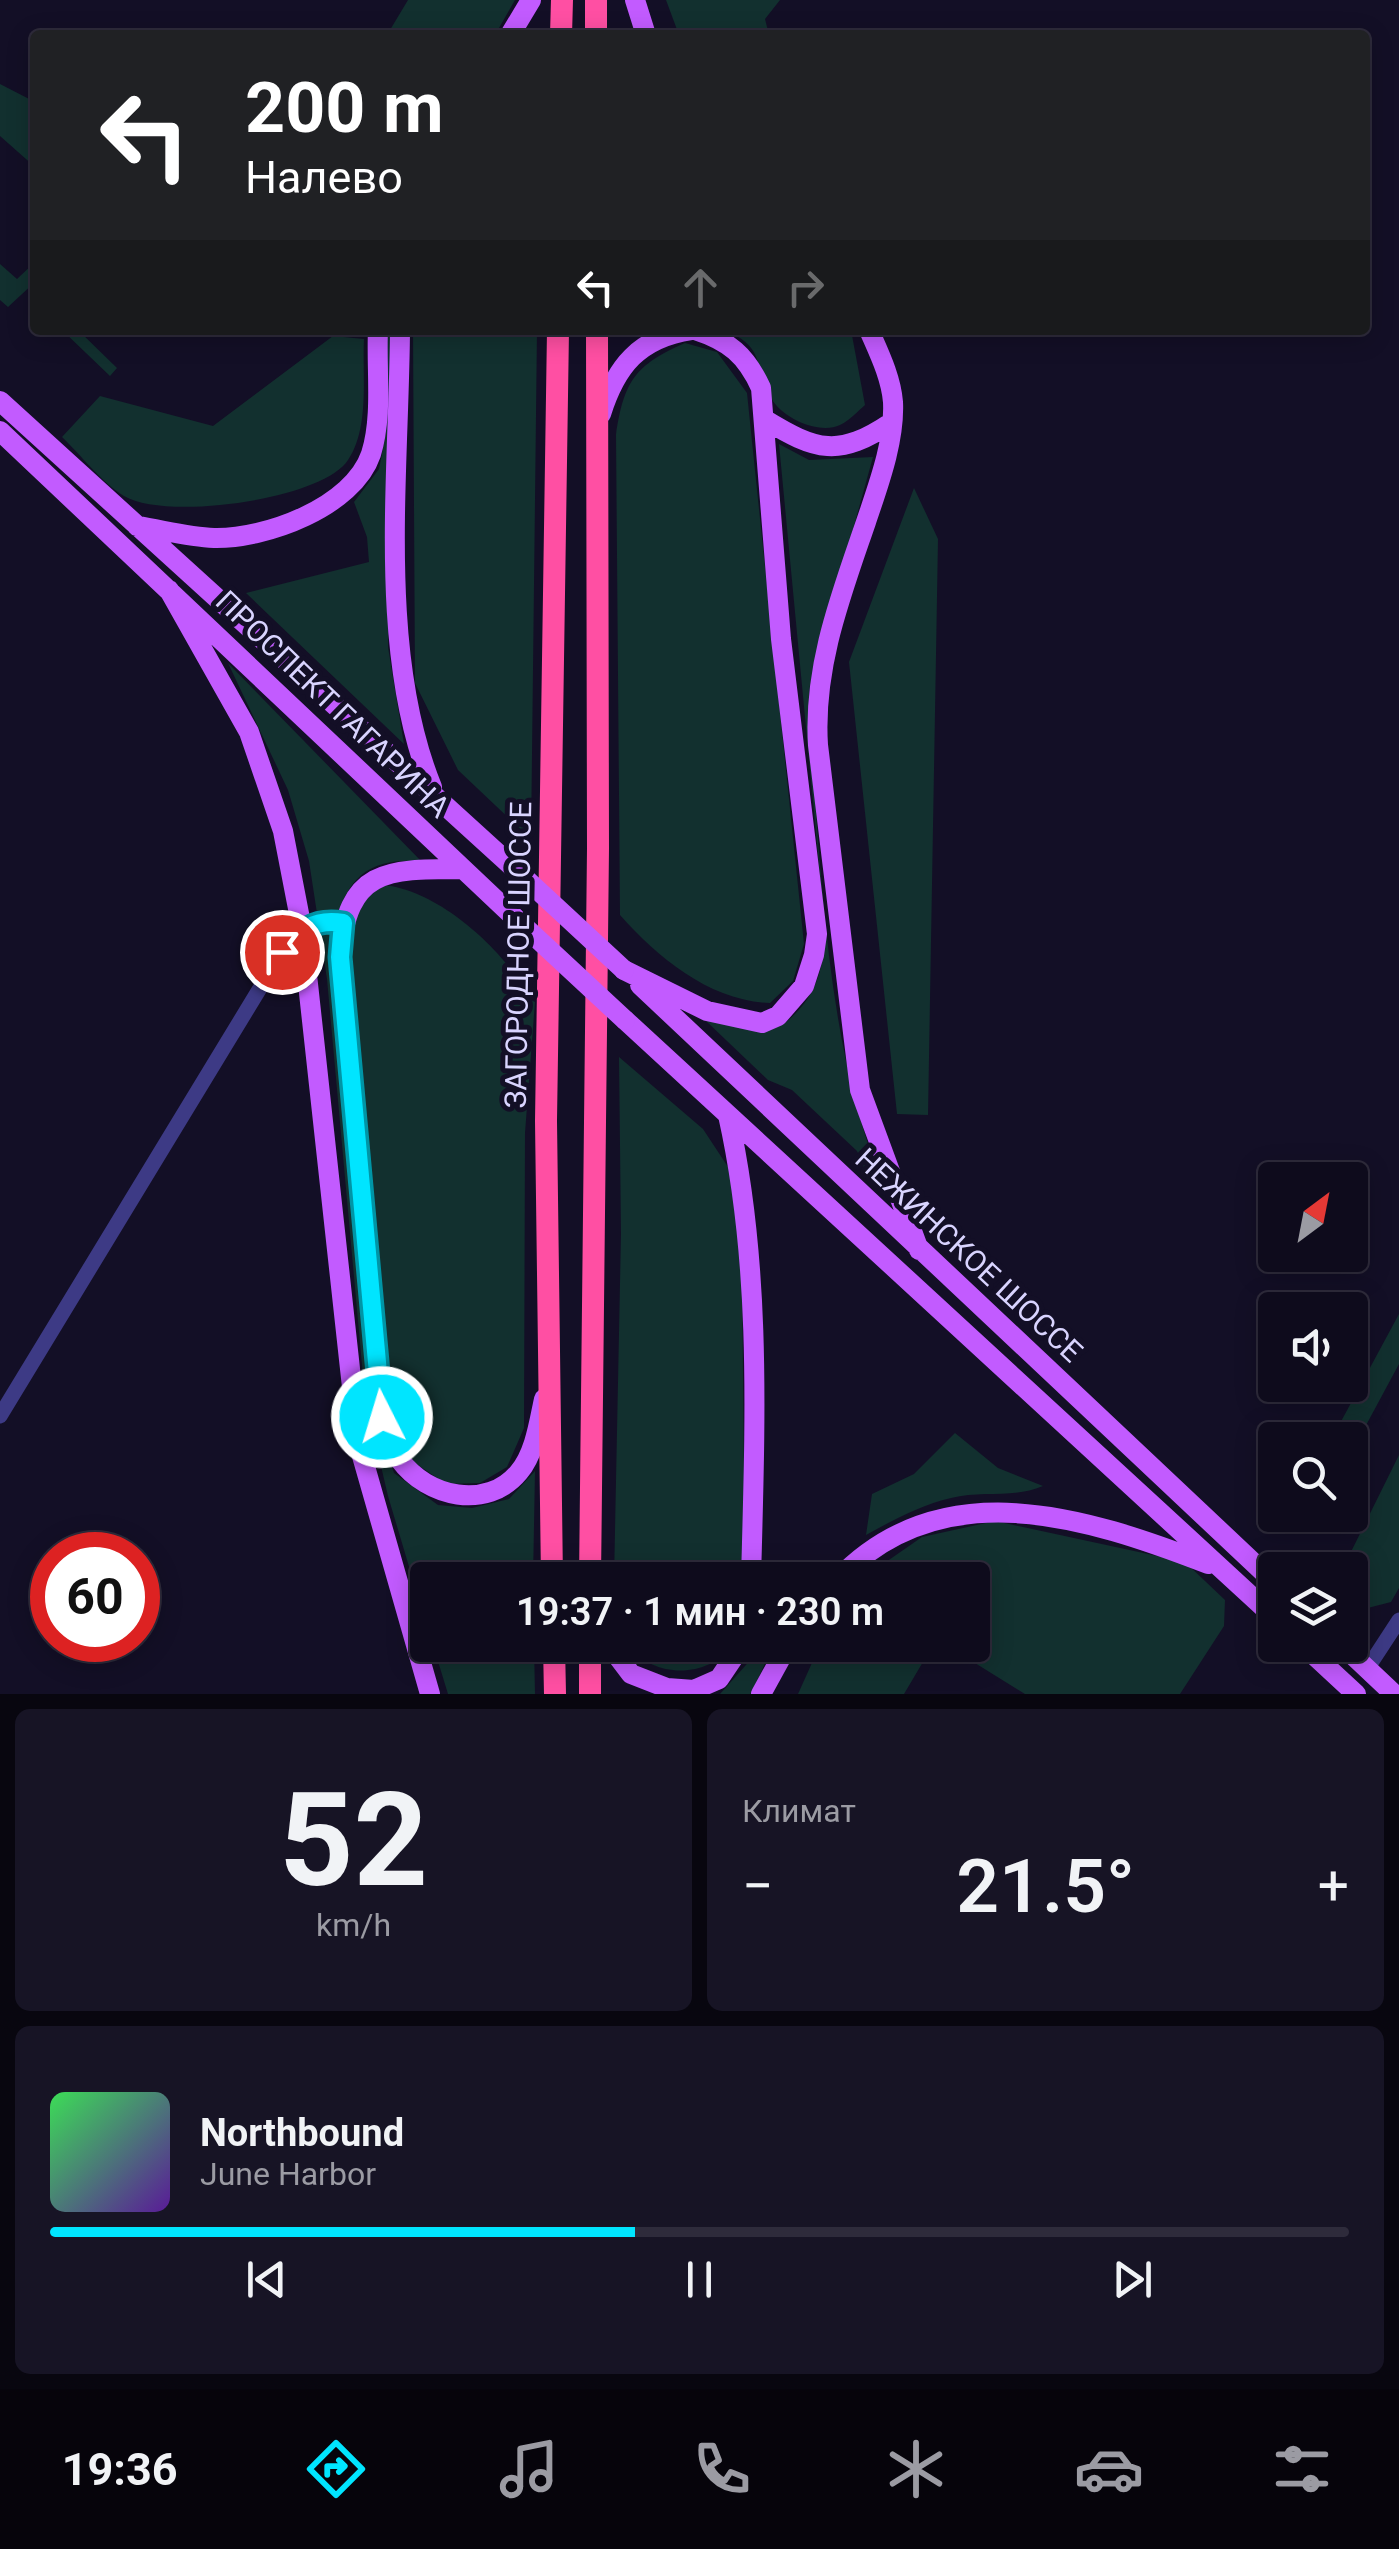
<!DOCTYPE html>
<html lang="ru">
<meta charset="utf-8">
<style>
body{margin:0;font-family:Roboto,sans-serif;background:#171425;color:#f1f3f6;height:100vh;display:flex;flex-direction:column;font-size:38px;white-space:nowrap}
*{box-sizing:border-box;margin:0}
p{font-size:32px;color:#9b9ba3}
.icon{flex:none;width:55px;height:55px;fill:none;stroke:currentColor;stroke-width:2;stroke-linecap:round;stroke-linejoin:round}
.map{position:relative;height:1694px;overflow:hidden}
.details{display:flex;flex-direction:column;gap:15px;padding:15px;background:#08060f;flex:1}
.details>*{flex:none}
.guide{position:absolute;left:30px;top:30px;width:1340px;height:305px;border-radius:10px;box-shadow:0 5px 25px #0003,0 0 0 2px #2e2b3b;background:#202124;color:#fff;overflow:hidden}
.needle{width:65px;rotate:32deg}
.tools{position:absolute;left:1258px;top:1162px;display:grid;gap:20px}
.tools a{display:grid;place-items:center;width:110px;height:110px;border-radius:10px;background:#0e0b1c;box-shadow:0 5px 25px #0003,0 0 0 2px #2e2b3b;font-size:50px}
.speed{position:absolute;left:30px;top:1532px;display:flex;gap:20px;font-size:50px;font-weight:700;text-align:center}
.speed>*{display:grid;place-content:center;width:130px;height:130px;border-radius:50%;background:#0e0b1c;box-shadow:0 5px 25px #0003,0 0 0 2px #2e2b3b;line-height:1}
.speed .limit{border:15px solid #d22;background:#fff;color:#111}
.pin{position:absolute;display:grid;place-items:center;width:85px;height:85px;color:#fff;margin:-42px;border:5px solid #fff;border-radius:50%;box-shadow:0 2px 10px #0007}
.me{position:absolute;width:110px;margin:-55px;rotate:355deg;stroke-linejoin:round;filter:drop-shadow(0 0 8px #0008)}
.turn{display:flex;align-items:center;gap:35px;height:210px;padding:0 50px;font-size:45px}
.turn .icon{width:130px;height:130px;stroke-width:2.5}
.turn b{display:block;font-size:70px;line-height:85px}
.lanes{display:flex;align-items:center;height:95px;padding:0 50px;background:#0003;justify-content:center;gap:50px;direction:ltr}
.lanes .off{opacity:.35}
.big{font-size:75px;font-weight:600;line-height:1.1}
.details .card{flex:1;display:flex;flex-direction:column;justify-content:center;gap:15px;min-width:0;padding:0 35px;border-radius:15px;background:#171425}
.details .dial{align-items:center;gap:0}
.dial b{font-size:130px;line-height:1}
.song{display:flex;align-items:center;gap:30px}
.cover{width:120px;height:120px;border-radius:15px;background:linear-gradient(135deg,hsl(130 70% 55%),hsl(270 70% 35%))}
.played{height:10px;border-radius:5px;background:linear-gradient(90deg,#00e5ff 45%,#2e2b3b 45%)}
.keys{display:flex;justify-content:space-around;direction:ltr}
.heat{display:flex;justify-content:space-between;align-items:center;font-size:55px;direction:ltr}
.details .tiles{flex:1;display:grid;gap:15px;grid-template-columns:1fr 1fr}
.card:last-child{grid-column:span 2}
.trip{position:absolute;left:410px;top:1562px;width:580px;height:100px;border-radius:10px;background:#0e0b1c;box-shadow:0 5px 25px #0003,0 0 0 2px #2e2b3b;font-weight:600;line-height:100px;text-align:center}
.dock{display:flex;height:160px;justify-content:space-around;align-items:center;background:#06040b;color:#9b9ba3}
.dock .icon{width:70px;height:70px}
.dock .active{color:#00e5ff}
.dock b{font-size:45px;color:#f1f3f6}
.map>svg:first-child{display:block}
.green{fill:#12302f}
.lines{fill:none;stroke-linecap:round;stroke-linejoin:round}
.minor{stroke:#3d3a85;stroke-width:15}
.major{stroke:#c25bff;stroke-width:20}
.highway{stroke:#ff4fa3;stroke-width:22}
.major-bridge{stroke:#c25bff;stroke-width:20}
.route-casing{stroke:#0095a6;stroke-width:25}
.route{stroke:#00e5ff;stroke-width:18}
.labels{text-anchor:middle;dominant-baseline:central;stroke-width:10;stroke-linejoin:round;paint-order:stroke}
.street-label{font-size:30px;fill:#d9d4ff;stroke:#130f26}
</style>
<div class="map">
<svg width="1399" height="1694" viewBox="0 0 1399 1694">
<rect width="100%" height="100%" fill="#130f26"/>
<path class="green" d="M408,0H515L495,35H387Z
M666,0H780L765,19L769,35H679Z
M0,84L35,102V167L0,136Z
M35,262V282L8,307L0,300V264L17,279Z
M62,330H78L117,368L110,376Z
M386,330H395L388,647L404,744L246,593L369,562L367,537L354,502L379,469L386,433Z
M413,330H537L531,839L458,770L415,683Z
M725,330H851L865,405C858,411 849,421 840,425C819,435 782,418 771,398C752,366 768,349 725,330Z
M333,336L364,339C362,376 370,427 348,460C322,500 165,521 124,496C101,482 81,455 62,437L100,396L213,426Z
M685,343L717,352L747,393L804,944L793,981L770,1003C711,1001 659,959 620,915L616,435C624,381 635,365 685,343Z
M779,444L809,460L873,457L810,685L808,716C823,876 824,1043 886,1193L868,1177L857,1151L792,1090L768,1080L705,1020L785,1023C818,996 824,968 825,927Z
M914,488L938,539L928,1115L897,1114L849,662Z
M228,663L422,862C368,855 342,881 335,933L377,1421L394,1473L438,1505L472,1508L509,1499L535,1471L533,1580H428L427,1627L388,1496L365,1398L327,979L309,861L288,790Z
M379,885C427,886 484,933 513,972C521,983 521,996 535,1002L525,1133L524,1428L507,1467L480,1483L446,1484L409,1459L393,1422L350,941L357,907Z
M619,1057L703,1129L732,1173L742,1267L745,1580H614L621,1234Z
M1399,1314V1364L1350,1455V1440H1331Z
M955,1433L998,1468L1043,1486C1012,1499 983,1490 951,1498C921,1505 893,1520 866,1535L872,1494L914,1474Z
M1399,1455V1588L1391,1602L1360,1610L1350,1604V1570H1342Z
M995,1521L1185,1562L1225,1600L1224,1626L1180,1694H1025L946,1645H972V1580H860L922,1537Z
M433,1645H534L535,1694H448Z
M630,1645H731C710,1679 651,1679 630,1645Z
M820,1645H933L904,1694H798Z
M754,1656L767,1659L751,1694H720Z"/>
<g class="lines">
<path class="minor" d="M0,1416L282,952C300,930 313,918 343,923
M1367,1669L1399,1620"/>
<path class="major" d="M635,0L646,35
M510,35L531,0
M400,330C399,475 377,652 432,787
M869,330C879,353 891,377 893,402C895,441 878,486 866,522C841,595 813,667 818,745L860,1090L919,1250
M0,401L515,869
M601,414C616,366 639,338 691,330
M764,419C816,451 839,458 892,422
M0,431L514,917
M137,526C163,530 188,537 214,538C266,539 353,507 371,454C383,416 376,369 378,330
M169,590L249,732L283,831L302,929L358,1442L430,1694
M462,869C385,869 347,869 340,957L383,1417C388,1430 391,1448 400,1460C427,1497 487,1511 519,1472C535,1453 539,1422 544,1399
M624,970L707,1011L762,1023L778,1016L804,986L814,955L817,934L781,639L761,388C746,355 729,341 695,330
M640,985L1275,1583
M625,1020L1275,1618
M728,1115C762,1267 755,1424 751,1580
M837,1580C941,1470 1086,1517 1208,1564
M609,1645L631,1674L667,1688L694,1690L719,1679L742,1645
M1303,1645L1356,1694
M1342,1645L1394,1694
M761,1694L788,1645"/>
<path class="highway" d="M596,0V35
M561,35L562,0
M552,1580L546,1121L558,330
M590,1580L598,848L597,330
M554,1645L555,1694
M590,1645V1694"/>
<path class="major-bridge" d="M515,869L624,970
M514,917L625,1020"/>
</g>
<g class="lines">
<defs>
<path id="route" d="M282,952C300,931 313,918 343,923L340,957L382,1417"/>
</defs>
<use href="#route" class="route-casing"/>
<use href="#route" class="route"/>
</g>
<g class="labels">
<g class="street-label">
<text transform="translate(333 704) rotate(44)">ПРОСПЕКТ ГАГАРИНА</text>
<text transform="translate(518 955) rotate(-89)">ЗАГОРОДНОЕ ШОССЕ</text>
<text transform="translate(969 1255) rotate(43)">НЕЖИНСКОЕ ШОССЕ</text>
</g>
</g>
</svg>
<div class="tools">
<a><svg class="needle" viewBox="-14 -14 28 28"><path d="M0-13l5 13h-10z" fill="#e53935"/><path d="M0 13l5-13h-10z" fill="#9b9ba3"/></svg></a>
<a><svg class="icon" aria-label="sound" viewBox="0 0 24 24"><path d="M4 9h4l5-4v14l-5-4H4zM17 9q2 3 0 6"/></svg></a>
<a><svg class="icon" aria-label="search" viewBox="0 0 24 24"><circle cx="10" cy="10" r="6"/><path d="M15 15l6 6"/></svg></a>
<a><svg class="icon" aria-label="layers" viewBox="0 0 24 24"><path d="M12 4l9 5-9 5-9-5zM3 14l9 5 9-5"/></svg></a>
</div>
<div class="speed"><div class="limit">60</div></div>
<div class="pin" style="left:282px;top:952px;background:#d93025"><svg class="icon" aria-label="arrive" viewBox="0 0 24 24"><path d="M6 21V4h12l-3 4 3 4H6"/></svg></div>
<svg class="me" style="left:382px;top:1417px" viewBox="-20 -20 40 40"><circle r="17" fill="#00e5ff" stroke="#fff" stroke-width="3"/><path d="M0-11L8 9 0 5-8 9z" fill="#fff"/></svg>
<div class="trip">19:37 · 1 мин · 230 m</div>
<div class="guide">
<div class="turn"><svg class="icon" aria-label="left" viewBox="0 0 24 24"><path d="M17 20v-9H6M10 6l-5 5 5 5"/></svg><div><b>200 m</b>Налево</div></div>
<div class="lanes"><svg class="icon" aria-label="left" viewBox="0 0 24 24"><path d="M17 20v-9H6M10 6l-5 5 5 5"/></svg><svg class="icon off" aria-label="ahead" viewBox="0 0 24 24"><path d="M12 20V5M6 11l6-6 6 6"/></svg><svg class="icon off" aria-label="right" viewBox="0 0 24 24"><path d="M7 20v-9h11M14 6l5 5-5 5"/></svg></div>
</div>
</div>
<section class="details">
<div class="tiles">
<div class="card dial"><b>52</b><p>km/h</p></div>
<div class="card"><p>Климат</p>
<div class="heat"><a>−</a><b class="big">21.5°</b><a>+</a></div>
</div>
<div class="card">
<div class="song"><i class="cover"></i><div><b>Northbound</b><p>June Harbor</p></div></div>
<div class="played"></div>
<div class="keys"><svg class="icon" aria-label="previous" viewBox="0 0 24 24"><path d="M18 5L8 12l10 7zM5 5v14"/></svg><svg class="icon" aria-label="pause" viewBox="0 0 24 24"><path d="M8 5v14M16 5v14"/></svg><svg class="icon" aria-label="next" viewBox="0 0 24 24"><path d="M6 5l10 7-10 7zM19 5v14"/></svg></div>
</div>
</div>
</section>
<nav class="dock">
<b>19:36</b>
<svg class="icon active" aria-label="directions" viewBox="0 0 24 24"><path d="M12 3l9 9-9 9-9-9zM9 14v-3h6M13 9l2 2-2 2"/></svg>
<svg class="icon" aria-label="music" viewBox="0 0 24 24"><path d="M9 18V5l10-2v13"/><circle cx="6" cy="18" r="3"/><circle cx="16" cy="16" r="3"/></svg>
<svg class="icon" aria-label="phone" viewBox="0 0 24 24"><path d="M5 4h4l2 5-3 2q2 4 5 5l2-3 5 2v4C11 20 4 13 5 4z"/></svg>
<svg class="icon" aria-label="climate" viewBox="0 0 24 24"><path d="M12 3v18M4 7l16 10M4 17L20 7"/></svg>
<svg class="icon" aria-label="car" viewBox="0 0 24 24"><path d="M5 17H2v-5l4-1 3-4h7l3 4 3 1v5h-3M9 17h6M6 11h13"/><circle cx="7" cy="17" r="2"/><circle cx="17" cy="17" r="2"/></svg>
<svg class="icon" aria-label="filters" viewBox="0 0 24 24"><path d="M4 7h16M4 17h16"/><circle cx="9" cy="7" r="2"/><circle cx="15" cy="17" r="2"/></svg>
</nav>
